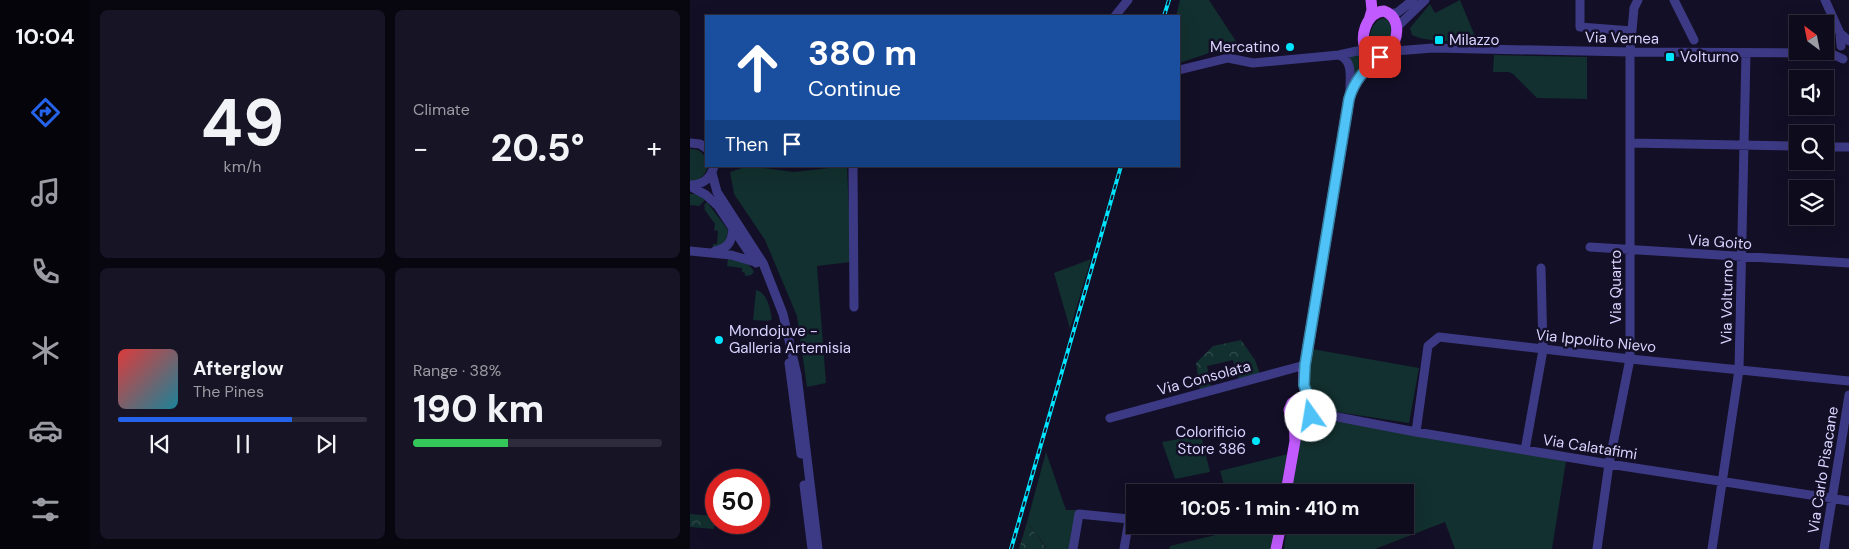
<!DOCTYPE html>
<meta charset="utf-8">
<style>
body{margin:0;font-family:"DM Sans",sans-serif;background:#171425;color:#f1f3f6;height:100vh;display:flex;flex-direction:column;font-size:19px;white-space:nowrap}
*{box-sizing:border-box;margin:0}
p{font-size:16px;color:#9b9ba3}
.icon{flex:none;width:28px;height:28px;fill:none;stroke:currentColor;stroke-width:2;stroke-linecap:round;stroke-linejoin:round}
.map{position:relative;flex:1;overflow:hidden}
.sheet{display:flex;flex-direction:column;gap:10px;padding:10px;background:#08060f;width:600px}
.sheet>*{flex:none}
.top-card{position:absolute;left:15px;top:15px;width:475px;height:152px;border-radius:0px;box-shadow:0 5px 20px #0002,0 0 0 1px #2e2b3b;background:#1a4fa0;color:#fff;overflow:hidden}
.needle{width:32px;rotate:328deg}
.tools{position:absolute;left:1099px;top:15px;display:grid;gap:10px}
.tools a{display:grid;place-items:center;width:45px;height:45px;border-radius:0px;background:#0e0b1c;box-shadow:0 5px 20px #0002,0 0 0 1px #2e2b3b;font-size:25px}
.speed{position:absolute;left:15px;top:469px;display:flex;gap:10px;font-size:25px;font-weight:700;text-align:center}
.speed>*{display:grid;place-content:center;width:65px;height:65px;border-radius:50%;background:#0e0b1c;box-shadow:0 5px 20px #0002,0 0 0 1px #2e2b3b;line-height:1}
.speed .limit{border:8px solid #d22;background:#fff;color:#111}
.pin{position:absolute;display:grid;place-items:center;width:42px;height:42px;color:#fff;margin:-21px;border-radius:10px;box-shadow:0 2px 8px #0006}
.me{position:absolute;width:55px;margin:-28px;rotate:347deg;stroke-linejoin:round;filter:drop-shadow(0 0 4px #0008)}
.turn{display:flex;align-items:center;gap:18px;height:105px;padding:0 20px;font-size:22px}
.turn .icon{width:65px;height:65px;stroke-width:2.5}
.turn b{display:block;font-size:35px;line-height:42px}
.then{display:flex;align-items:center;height:48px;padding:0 20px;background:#0003;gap:10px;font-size:19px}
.big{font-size:38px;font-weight:700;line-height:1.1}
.sheet .widget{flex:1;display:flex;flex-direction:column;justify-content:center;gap:8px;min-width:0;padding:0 18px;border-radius:8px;background:#171425}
.sheet .dial{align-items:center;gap:0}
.dial b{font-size:65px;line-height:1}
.song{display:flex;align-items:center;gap:15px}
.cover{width:60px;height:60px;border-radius:8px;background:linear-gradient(135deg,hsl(0 70% 55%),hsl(190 70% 35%))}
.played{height:5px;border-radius:2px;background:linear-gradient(90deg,#2563eb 70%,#2e2b3b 70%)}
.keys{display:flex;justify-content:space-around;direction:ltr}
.heat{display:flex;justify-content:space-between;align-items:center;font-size:28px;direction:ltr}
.charge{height:8px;border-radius:4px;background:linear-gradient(90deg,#34c759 38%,#2e2b3b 0)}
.sheet .tiles{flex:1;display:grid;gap:10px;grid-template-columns:repeat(2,1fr)}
.trip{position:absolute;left:436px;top:484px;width:288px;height:50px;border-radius:0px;background:#0e0b1c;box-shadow:0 5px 20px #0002,0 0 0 1px #2e2b3b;font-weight:700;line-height:50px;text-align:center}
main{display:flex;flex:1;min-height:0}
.tab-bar{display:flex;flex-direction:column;width:90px;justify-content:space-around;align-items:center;background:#06040b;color:#9b9ba3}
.tab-bar .icon{width:35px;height:35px}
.tab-bar .active{color:#2563eb}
.tab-bar b{font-size:22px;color:#f1f3f6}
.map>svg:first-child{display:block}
.grass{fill:#12302f}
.forest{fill:url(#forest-crowns)}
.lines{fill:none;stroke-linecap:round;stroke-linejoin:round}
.minor{stroke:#3d3a85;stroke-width:9}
.major{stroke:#c25bff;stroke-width:11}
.rail-casing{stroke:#00e5ff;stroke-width:4}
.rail{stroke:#130f26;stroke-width:2;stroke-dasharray:5.5;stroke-linecap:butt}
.route-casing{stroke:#337fa1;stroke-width:12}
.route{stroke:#4fc3f7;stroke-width:9}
.poi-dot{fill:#00e5ff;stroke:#130f26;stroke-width:2}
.labels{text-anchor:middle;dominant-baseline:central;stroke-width:5;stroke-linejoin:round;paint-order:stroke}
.street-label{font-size:15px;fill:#d9d4ff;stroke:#130f26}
.poi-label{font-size:15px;fill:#d9d4ff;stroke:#130f26;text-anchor:start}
</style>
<main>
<nav class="tab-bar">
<b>10:04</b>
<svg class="icon active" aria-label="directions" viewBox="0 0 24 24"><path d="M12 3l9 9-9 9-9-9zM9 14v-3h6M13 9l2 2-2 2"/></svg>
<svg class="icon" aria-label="music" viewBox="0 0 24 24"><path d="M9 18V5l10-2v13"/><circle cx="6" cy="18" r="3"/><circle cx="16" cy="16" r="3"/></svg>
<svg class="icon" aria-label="phone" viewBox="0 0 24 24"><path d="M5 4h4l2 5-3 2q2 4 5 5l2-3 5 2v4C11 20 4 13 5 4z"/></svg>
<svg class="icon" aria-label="climate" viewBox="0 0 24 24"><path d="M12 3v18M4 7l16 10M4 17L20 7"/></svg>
<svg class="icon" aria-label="car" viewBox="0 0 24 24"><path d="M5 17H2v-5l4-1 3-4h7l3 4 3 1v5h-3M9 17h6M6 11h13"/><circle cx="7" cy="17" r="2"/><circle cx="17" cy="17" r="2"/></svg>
<svg class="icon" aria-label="filters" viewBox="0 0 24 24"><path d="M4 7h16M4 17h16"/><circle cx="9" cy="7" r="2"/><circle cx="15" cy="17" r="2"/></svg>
</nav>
<section class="sheet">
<div class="tiles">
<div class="widget dial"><b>49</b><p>km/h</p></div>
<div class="widget"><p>Climate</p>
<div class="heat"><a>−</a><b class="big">20.5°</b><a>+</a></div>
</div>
<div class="widget">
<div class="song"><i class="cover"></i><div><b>Afterglow</b><p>The Pines</p></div></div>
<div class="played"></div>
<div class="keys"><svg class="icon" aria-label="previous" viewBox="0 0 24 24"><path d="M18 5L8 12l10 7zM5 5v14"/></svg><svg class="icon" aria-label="pause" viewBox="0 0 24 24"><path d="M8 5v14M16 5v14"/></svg><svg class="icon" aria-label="next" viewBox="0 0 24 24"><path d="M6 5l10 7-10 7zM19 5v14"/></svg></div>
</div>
<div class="widget"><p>Range · 38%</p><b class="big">190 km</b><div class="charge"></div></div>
</div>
</section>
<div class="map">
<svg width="1159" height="549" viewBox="0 0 1159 549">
<defs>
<pattern id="forest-crowns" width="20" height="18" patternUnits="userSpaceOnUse" patternTransform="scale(1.25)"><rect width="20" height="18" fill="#12302f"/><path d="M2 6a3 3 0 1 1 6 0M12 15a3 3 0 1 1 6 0" fill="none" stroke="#344d4e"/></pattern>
</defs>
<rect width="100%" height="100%" fill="#130f26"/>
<path class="grass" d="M490,0H519L553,52L538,47L489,63V16H486Z
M770,0L787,41C768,41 738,43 722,35L720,28L740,4L745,13Z
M693,18L698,19L703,25L700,46L691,52L683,50C676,40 681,21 693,18Z
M672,54L676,57L675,65L664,79V67L659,57Z
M804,55L897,57V99L847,98L823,74L819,72H803Z
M0,149C12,149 16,155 16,166H18C15,176 10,181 0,181Z
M58,166L104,172L157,166L161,262L127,266L136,383L117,387L107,316L75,240L44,194L40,172Z
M0,194H6L15,200L9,206L0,205Z
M17,202L38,230L36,241L29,247H23V244H27L28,231L24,230L25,224L14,209L15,208L14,205Z
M38,259C49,260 59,261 64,272L61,275L55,276V273L52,272V268L37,266Z
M401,259L380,329L364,273Z
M66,290C78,293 80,309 82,319L78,321L63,320Z
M622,349L729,368L719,423L634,410C611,395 620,372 622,349Z
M638,420L876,461L862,549H765L755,522L685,549H594L597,525H715V492H602C604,474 605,429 626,422C629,421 634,421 638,420Z
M511,435L520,472L485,479L472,442Z
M356,452L376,510H386L379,549H354L356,547L337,522Z
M598,454L594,484L566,492H536L530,471Z
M567,525H586L582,549H479L480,546Z"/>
<path class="forest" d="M551,340L565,360L570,374L549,380L543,360L517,366L521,386L510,389L506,363L523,346Z
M0,514L24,516V529L0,527Z
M337,522L356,548L354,549H329Z"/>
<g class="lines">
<path class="minor" d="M890,0V27L942,31
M984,0L1004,40
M1135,0L1150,33L1151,46
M700,14L708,12L723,0
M425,16L438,0
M707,27L735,0
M1150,33L1159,41
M697,54L705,51L743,48L940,52L1127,53L1142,54L1153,59
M649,55C665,62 659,80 660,94
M489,70L538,58L563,63L649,55L667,51L677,52
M0,143L10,144L16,148
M940,143L1108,146
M1135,147H1159
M163,166L164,307
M22,173L27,192L73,263L93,314L107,375L128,549
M0,185C12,185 21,179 24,166
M0,186L16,195L28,206L66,263
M900,247L1159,263
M0,251L41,255L65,262
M25,251C40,248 42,240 43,227
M99,363L111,454
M621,405L637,415L726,432L919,464L1159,501
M420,418L615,365
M726,432L738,346L749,337L940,359L1159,381
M835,450L853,350L851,268
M114,485L122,549
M383,549L389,514L439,519
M434,549L443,497
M907,549L919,464L940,359V52L944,8L948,0
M1022,549L1049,370L1056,53
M1134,549L1159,395"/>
<path class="major" d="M694,11C721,20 700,72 677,52C668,39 676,12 694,11Z
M679,20L682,10L681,0
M619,402L608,399L602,403L599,410C602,424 618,426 622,412L614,385V371L659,99C664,81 678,66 693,56
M596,492L605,441L604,420
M586,549L591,525"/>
<defs>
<path id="rail" d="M474,16L479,0
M321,549L431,166"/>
</defs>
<use href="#rail" class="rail-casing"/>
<use href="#rail" class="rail"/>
</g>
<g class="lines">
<defs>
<path id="route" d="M621,416L622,408L614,385L615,365L659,99C664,81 677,66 693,56L690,57"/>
</defs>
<use href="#route" class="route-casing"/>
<use href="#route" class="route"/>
</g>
<g class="poi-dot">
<rect x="744" y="35" width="10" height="10" rx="2.5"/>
<circle cx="600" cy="47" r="5"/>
<rect x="975" y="52" width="10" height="10" rx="2.5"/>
<circle cx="29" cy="340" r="5"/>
<circle cx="566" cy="441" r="5"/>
</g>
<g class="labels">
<g class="street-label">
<text transform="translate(932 38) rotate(1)">Via Vernea</text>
<text transform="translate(1030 242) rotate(4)">Via Goito</text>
<text transform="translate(926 287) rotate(-90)">Via Quarto</text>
<text transform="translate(1037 302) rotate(-89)">Via Volturno</text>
<text transform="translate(906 341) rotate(6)">Via Ippolito Nievo</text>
<text transform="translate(514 378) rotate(-15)">Via Consolata</text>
<text transform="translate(900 447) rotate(9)">Via Calatafimi</text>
<text transform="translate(1133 470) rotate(-81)">Via Carlo Pisacane</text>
</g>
<g class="poi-label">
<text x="759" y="40">Milazzo</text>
<text x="590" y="47" text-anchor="end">Mercatino</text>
<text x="990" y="57">Volturno</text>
<text x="39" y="331">Mondojuve -<tspan x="39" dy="17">Galleria Artemisia</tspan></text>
<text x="556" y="432" text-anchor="end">Colorificio<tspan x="556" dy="17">Store 386</tspan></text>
</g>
</g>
</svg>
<div class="tools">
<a><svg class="needle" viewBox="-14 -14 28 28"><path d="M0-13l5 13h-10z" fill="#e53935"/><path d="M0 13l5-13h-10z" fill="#9b9ba3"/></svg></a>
<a><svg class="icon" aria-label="sound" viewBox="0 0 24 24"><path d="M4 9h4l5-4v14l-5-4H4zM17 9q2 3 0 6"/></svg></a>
<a><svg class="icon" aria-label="search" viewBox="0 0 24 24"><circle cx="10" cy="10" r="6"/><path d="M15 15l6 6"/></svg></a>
<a><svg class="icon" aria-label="layers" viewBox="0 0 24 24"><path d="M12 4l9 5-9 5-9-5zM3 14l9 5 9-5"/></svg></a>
</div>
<div class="speed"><div class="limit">50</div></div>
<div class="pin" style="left:690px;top:57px;background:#d93025"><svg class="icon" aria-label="arrive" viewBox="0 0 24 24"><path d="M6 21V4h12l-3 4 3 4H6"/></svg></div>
<svg class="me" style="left:621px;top:416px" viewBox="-20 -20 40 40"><circle r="19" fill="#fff"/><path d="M0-13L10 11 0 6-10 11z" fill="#4fc3f7"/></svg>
<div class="trip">10:05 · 1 min · 410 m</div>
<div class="top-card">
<div class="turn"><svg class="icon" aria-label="ahead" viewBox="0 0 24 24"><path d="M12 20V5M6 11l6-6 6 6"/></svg><div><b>380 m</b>Continue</div></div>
<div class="then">Then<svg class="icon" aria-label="arrive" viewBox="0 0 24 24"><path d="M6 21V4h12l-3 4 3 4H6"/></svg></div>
</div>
</div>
</main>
